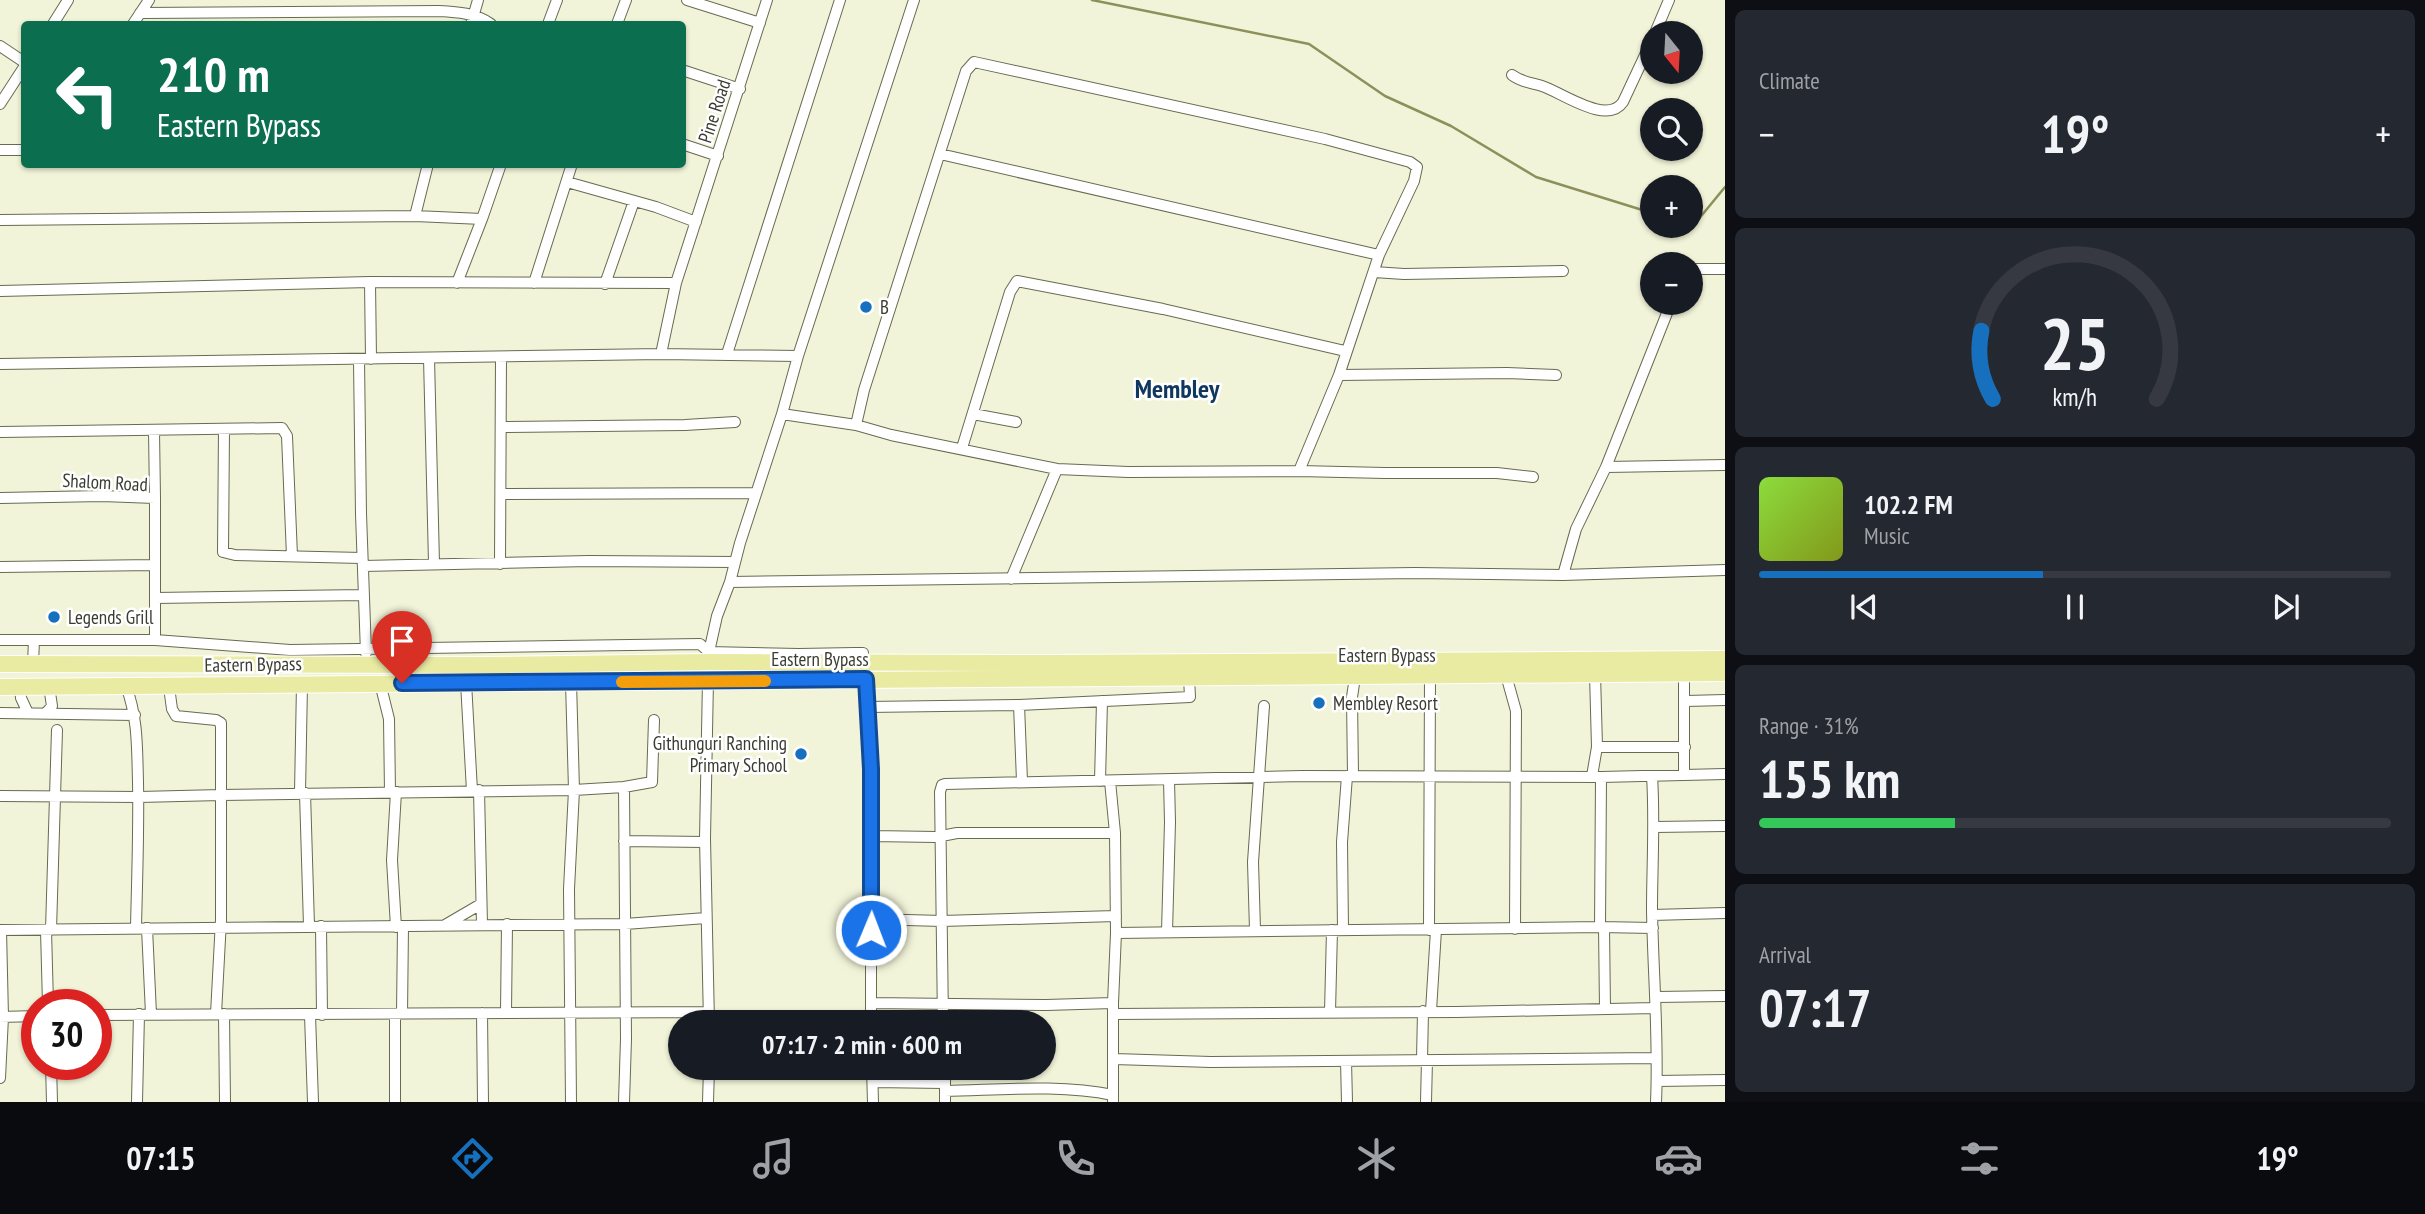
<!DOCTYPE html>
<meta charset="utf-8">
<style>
body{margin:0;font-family:"PT Sans Narrow",sans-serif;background:#242831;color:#f1f3f6;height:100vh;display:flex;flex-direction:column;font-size:26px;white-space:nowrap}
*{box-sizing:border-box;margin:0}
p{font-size:23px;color:#9ea1a6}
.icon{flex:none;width:38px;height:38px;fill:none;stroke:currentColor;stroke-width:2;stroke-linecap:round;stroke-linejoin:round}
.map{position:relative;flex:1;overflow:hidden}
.drawer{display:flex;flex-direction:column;gap:10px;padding:10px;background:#0d0f14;width:700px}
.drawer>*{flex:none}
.banner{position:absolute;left:21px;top:21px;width:665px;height:147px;border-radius:7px;box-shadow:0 2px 5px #0004;background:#0b6e4f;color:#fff;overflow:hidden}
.needle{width:46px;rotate:162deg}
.buttons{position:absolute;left:1640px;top:21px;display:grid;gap:14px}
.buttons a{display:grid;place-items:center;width:63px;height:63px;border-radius:50%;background:#171b24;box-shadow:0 2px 5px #0004;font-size:35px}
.speed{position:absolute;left:21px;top:989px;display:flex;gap:14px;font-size:35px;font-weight:700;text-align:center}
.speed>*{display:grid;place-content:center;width:91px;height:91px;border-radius:50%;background:#171b24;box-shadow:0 2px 5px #0004;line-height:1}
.speed .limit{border:10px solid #d22;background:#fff;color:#111}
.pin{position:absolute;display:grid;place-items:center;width:60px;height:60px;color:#fff;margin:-72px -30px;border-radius:50% 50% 50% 0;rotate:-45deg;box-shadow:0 0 7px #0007}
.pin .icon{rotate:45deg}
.me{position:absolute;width:77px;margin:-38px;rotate:1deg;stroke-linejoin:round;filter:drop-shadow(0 0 5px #0008)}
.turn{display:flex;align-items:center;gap:24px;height:147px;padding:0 21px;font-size:32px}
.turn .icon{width:91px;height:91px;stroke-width:2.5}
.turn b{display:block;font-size:49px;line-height:60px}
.big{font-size:52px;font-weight:800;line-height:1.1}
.drawer .tile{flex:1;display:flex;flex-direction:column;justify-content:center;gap:10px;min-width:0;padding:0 24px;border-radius:10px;background:#242831}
.drawer .dial{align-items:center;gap:0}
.dial svg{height:182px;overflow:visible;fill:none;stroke:#363941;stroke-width:7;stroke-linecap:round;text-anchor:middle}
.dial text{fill:#f1f3f6;stroke:none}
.song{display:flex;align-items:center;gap:21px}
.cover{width:84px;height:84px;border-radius:10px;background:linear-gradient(135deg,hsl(90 70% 55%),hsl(70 70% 35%))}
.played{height:7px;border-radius:4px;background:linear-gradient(90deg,#1670bd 45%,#363941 45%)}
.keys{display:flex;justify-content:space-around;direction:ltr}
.heat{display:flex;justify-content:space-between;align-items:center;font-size:38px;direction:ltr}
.charge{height:10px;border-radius:5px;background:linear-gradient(90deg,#34c759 31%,#363941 0)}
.trip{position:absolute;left:668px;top:1010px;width:388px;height:70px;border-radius:35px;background:#171b24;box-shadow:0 2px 5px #0004;font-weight:800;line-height:70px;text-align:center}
.menu{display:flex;height:112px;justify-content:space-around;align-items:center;background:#090b0e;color:#9ea1a6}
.menu .icon{width:49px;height:49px}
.menu .on{color:#1670bd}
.menu b{font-size:32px;color:#f1f3f6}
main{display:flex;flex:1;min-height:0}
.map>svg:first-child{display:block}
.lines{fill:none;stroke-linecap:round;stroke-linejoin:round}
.stream{stroke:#8e905b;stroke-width:2.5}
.street-casing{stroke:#686a52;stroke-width:12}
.primary-casing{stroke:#fff;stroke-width:18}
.street{stroke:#fff;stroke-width:10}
.primary{stroke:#e9eba2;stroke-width:16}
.route-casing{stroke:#114b97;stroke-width:18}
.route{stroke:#1a73e8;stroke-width:12}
.slow{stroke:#f59e0b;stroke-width:12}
.poi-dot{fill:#1670bd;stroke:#fff;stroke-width:2.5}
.labels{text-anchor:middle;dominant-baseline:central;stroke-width:5;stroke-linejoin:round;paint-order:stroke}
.street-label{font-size:19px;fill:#3b3c31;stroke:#fff}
.poi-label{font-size:19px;fill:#3b3c31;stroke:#fff;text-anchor:start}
.district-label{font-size:26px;font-weight:bold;fill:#10385e;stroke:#fff}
</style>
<main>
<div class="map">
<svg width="1725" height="1102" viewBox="0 0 1725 1102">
<rect width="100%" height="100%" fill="#f2f4d9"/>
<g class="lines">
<path class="stream" d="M1092,0L1309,44L1385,96L1451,126L1536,177L1652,213
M1690,225L1693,226L1725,187"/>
<defs>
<path id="street" d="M687,0L760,23
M140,13L439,11C458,12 475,13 491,24
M53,24L68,0
M133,24L149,0
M471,24L478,0
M548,24L557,0
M617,24L626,0
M1655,33L1669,0
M0,46L24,62
M682,70L740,89
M1512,75C1521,82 1532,83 1542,86C1561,92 1607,126 1623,102L1652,40
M0,104L24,67
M682,144L718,156
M0,150H24
M940,154L1379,255L1339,375
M567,182L656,207L696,222
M415,216L428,164
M0,220L415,216L482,219
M1690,269H1725
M1374,272L1404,274L1563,271
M370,282L371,359
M457,283L482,219L501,164
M534,283L572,164
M605,284L634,201
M0,291L370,282L676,283
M661,354L676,283L767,0
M727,354L840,0
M429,358L434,563
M359,360L361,514L366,653
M0,364L661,354L798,356
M782,414L798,356L914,0
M973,414L1016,422
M856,425L864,390L966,71L974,62L1325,139L1410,162L1417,167L1414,181L1379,255
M502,427L685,425L735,422
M224,430L223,552L235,555L362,558
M154,431L155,498
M0,432L282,428L287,436L292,556
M962,448L1010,292L1017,281L1163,309L1345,351
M1606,467L1725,465
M1299,471L1385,473H1497L1533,477
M501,494L756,493
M0,498L102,496L155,498V640
M500,564L501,357
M363,566L589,561L735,562
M0,567L154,565
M1563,575L1576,529L1606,467L1671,303
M1011,579L1057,469L1128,472L1299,471L1339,375L1507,373L1556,375
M730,582L740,543L782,414L856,425L891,435L1057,469
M155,598L364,595
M0,640H155L290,650L700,644L709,652L708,658
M33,664L34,640
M864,664L863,653H855L799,654L709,652L717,616L730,582L1415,573L1563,575L1725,570
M1684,673V775
M1506,675L1516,711L1515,929
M866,679L871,769V1022
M708,680L705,839L709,1022
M466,682L472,791
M380,683L389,719L390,792
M126,686C138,718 137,748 138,782C139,830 137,879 136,928
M20,687L21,698L28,713
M1686,701L1725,700
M1019,705L1190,697L1189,677
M867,707L1019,705L1022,781
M0,713L135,715
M46,713L52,706L49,686
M1597,747H1685
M1353,776L1352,697L1355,677
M1592,776L1597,747L1595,674
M1652,776C1655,821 1652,865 1652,910C1653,974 1659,1038 1656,1102
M1100,781L1102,701
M1110,781L1115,833L1116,933L1113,1003V1102
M624,787L652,782L654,720
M479,790L482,925
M396,792L392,860L396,927
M300,793L302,684
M305,793L309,926
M0,796L139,797L221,795V723L216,720L176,716L172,709L169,687
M1655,827L1725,826
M872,836L936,837L957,833H1115
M624,841L705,842
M1652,915L1725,913
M871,919L942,921L1116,916
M445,925L481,904
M321,926L322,1015
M1600,927L1601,777
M1604,927L1605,1009
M147,928L151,1014
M0,930L625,924L706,918
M46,930L48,1004
M51,930L57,730
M1255,930L1253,862L1264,706
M1343,930L1342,842L1347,776
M1429,930L1430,676
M1167,932L1170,822L1169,780
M1116,933L1600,927L1653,928
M1657,997L1725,996
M871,1003L1046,1005L1113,1003
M1431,1011L1436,930
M506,1012L507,924
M1330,1012L1332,930
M482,1013L483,1102
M216,1014L221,920V795L574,790L624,787L626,1039L624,1102
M224,1014L225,1102
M402,1014L403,926
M1113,1014L1456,1012L1655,1008
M96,1015L709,1012
M310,1015L313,1102
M0,1017L37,1016
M943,1022L940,792L942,785L945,784L1302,776L1601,777L1725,774
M1114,1059L1211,1062L1656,1058
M1422,1060L1423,1011
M1346,1061L1347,1102
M51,1064L52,1102
M872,1068L873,1102
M945,1068V1102
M0,1078L3,1017L1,930
M1657,1081L1725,1080
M873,1082L945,1083
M945,1091C1000,1090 1059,1084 1113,1095
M137,1102L139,1014
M395,1102V1014
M571,1102L569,889L574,790L571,682
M708,1102L709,1068
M1426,1102L1427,1060"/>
<path id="primary" d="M0,664L485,665L708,662L1049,663L1725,659
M0,687L1725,673"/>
</defs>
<use href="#street" class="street-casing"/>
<use href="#primary" class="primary-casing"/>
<use href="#street" class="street"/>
<use href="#primary" class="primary"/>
</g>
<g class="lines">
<defs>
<path id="route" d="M402,683L866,679L871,769V930"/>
</defs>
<use href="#route" class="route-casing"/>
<use href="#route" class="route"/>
<path class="slow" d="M622,682L765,681"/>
</g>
<g class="poi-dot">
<circle cx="866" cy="307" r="7"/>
<circle cx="54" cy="617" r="7"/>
<circle cx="1319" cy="703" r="7"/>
<circle cx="801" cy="754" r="7"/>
</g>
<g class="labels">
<g class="street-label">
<text transform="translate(714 111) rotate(-72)">Pine Road</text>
<text transform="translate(105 482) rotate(3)">Shalom Road</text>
<text x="1387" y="655">Eastern Bypass</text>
<text x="820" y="659">Eastern Bypass</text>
<text transform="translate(253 664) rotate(-1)">Eastern Bypass</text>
</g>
<g class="poi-label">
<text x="880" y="307">B</text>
<text x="68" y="617">Legends Grill</text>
<text x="1333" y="703">Membley Resort</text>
<text x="787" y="743" text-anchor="end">Githunguri Ranching<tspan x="787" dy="22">Primary School</tspan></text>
</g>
<g class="district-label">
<text x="1177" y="388">Membley</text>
</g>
</g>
</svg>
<div class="buttons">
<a><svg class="needle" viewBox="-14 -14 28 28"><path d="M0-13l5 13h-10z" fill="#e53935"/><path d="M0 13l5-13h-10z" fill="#9ea1a6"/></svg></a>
<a><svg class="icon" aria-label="search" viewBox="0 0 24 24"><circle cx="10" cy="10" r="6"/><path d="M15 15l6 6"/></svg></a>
<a>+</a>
<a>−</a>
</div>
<div class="speed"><div class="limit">30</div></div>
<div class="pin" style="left:402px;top:683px;background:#d93025"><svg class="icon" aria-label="arrive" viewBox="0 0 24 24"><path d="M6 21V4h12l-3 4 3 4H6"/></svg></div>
<svg class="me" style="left:871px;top:930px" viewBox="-20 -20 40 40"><circle r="17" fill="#1a73e8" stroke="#fff" stroke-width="3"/><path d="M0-11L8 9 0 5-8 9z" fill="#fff"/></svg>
<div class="trip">07:17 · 2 min · 600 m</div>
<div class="banner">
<div class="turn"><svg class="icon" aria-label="left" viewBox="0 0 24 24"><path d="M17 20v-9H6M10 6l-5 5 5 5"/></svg><div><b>210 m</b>Eastern Bypass</div></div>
</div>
</div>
<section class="drawer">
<div class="tile"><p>Climate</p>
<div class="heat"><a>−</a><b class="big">19°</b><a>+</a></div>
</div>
<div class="tile dial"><svg viewBox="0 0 100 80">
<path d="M14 69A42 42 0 1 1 86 69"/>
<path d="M14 69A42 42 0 0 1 9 39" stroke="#1670bd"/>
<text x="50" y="56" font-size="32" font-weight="700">25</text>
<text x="50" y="72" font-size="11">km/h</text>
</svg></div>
<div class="tile">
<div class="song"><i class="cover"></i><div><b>102.2 FM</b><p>Music</p></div></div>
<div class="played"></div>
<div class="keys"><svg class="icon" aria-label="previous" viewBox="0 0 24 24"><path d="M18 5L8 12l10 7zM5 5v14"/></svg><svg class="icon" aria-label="pause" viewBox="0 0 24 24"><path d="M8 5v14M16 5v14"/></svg><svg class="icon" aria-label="next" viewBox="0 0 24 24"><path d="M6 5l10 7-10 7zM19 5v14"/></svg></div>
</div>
<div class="tile"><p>Range · 31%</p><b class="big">155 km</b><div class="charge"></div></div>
<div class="tile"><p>Arrival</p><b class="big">07:17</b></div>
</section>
</main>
<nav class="menu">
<b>07:15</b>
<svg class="icon on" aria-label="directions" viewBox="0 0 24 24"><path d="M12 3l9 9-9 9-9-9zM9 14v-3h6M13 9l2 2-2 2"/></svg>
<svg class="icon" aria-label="music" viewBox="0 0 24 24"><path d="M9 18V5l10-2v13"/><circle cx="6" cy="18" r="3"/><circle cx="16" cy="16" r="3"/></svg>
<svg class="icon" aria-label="phone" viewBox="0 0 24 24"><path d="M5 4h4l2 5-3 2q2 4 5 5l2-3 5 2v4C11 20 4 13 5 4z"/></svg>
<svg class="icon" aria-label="climate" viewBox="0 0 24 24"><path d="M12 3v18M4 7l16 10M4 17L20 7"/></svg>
<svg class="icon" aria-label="car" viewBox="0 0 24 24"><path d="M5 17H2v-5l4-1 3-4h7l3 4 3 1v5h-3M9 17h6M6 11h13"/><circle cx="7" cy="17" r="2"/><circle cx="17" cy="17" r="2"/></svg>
<svg class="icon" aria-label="filters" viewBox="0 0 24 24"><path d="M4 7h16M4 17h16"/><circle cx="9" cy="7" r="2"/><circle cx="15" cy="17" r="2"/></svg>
<b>19°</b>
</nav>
